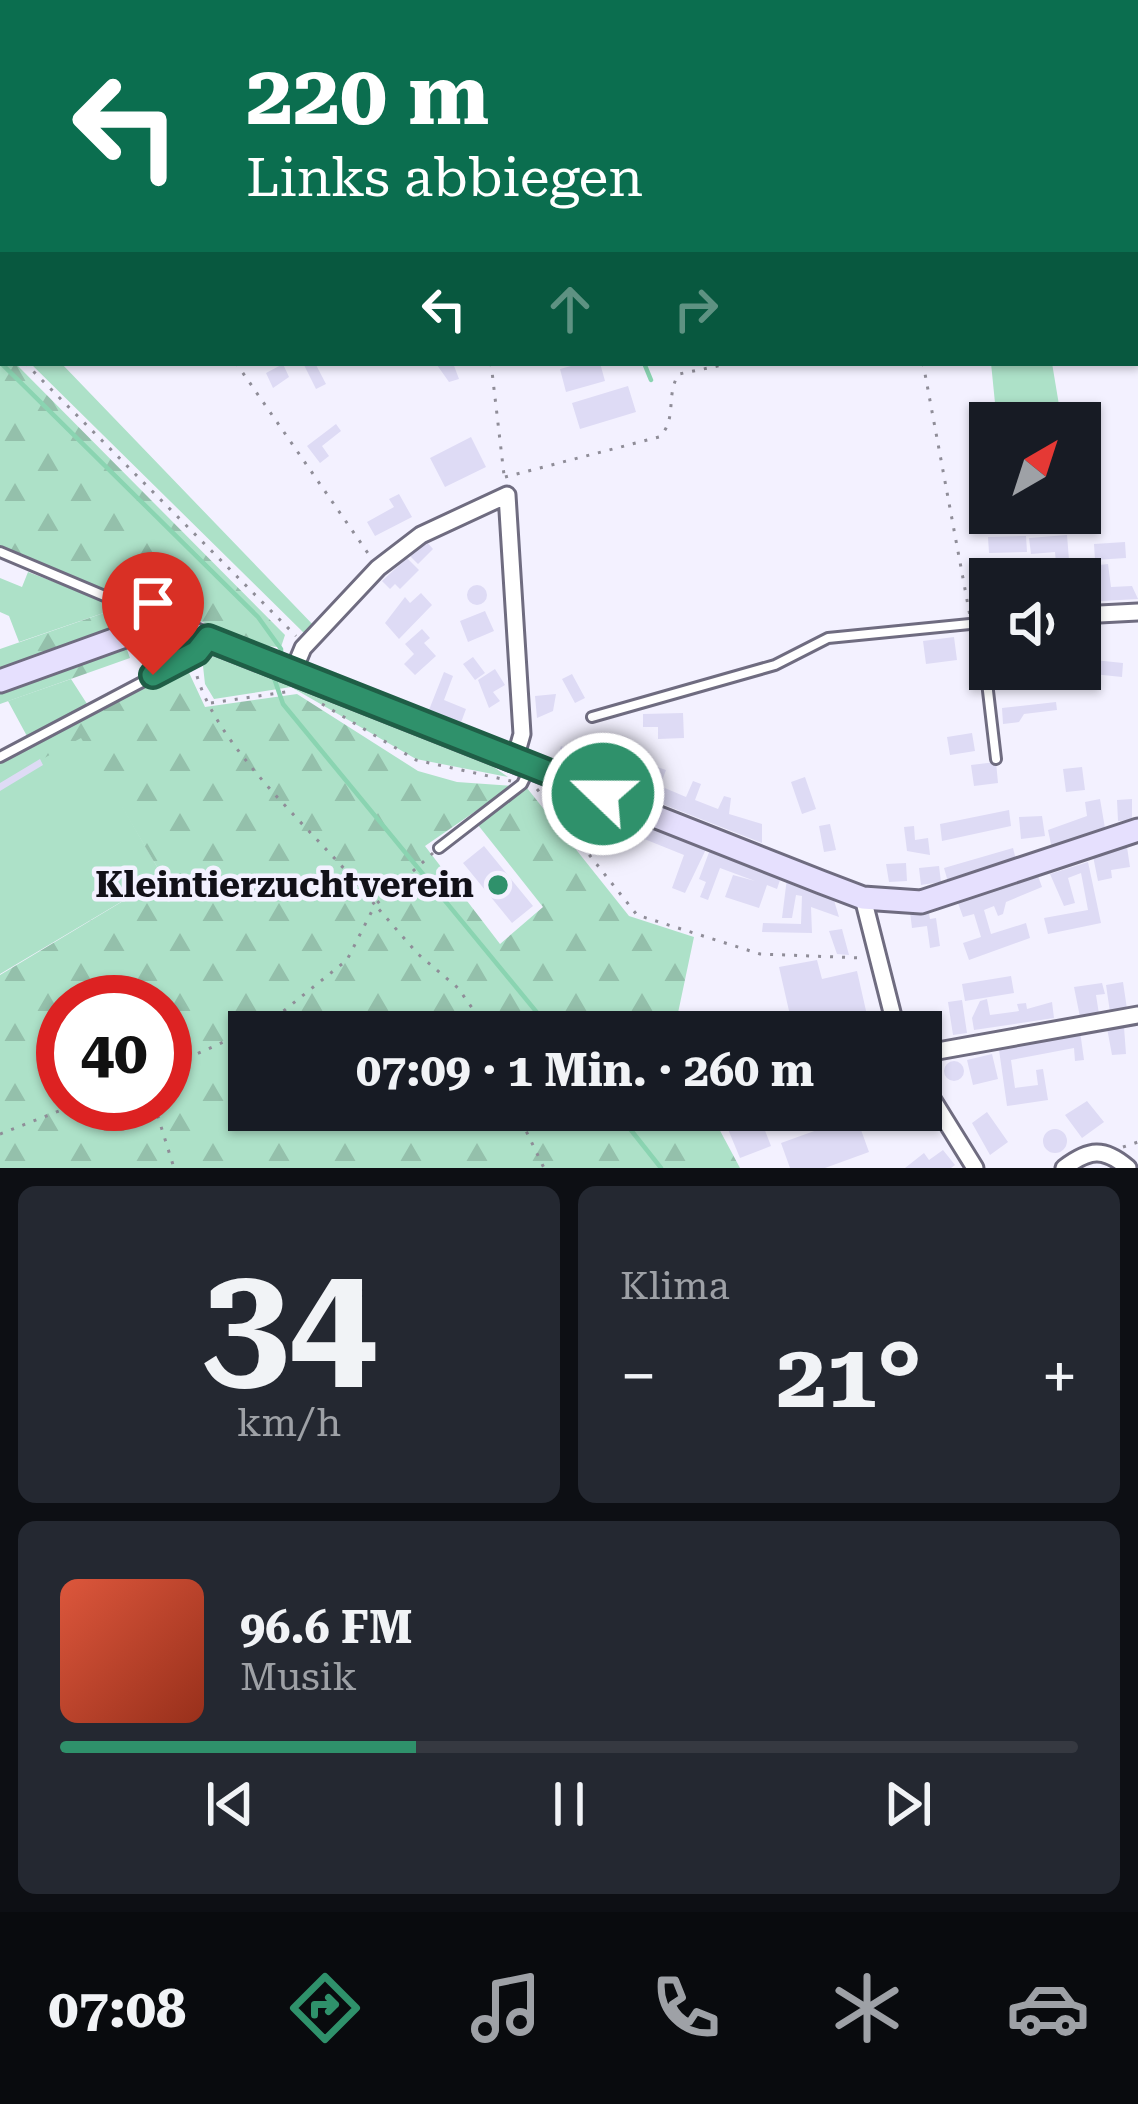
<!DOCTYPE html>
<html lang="de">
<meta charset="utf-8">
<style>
body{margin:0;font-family:"Roboto Serif",serif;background:#242831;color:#f1f3f6;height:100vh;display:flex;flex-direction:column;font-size:45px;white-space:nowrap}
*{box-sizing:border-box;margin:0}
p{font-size:39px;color:#9ea1a6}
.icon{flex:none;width:66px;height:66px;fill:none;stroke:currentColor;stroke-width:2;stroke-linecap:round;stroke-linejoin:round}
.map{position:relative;height:1168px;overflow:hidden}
.details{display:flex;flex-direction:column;gap:18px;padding:18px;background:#0d0f14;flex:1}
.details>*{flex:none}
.top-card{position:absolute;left:0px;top:0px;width:1140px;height:366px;box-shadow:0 3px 9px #0004;background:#0b6e4f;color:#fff;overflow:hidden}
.needle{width:78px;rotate:39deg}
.buttons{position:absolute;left:969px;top:402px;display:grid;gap:24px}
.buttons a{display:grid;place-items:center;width:132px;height:132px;border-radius:0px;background:#171b24;box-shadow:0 3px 9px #0004;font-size:60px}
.speed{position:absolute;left:36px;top:975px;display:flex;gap:24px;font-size:60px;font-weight:700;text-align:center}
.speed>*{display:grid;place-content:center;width:156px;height:156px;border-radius:50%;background:#171b24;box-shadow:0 3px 9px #0004;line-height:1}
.speed .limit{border:18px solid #d22;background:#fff;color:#111}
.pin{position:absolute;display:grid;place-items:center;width:102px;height:102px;color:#fff;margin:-123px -51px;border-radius:50% 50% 50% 0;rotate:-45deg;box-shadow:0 0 12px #0007}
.pin .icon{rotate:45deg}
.me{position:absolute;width:132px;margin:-66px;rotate:292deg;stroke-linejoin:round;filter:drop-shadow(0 0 9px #0008)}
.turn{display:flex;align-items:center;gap:42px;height:252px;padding:0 48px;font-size:54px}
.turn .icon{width:156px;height:156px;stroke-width:2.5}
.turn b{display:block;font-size:84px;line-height:102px}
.lanes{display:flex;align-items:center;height:114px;padding:0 48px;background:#0003;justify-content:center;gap:60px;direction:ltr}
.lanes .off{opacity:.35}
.big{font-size:90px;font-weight:700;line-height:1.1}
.details .widget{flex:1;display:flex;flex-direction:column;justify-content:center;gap:18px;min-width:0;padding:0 42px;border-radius:18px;background:#242831}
.details .dial{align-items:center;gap:0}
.dial b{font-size:156px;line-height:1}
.song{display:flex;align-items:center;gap:36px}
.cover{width:144px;height:144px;border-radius:18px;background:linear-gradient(135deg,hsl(10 70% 55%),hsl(10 70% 35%))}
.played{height:12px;border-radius:6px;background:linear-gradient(90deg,#2f916b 35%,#363941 35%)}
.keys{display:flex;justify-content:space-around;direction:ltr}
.heat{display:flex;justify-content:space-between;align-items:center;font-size:66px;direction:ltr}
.details .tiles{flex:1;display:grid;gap:18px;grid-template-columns:1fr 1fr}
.widget:last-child{grid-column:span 2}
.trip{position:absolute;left:228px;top:1011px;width:714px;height:120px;border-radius:0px;background:#171b24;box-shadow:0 3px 9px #0004;font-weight:700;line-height:120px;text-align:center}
.tab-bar{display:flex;height:192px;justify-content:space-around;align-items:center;background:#090b0e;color:#9ea1a6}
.tab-bar .icon{width:84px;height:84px}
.tab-bar .current{color:#2f916b}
.tab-bar b{font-size:54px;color:#f1f3f6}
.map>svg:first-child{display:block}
.grass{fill:#ade1c8}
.forest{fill:url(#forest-firs);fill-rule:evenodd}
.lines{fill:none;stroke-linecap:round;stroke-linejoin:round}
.stream{stroke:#8ad4b1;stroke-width:4.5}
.building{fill:#dedbf5}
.lane-casing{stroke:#6f6c80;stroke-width:14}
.street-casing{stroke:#6f6c80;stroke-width:21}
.secondary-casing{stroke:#6f6c80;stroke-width:27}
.path{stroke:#8f8d98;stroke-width:3;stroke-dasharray:3 9;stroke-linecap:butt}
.lane{stroke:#fff;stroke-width:8}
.street{stroke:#fff;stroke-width:15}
.secondary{stroke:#e6e0fe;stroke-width:21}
.route-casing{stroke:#1f5e46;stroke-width:30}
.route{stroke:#2f916b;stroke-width:21}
.poi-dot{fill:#2f916b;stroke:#f3f1ff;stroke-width:4.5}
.labels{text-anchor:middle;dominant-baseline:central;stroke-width:9;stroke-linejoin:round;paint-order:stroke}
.poi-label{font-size:36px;font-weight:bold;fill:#121118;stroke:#f3f1ff;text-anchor:end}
</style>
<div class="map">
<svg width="1138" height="1168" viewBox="0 0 1138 1168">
<defs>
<pattern id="forest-firs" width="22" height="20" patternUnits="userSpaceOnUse" patternTransform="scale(3)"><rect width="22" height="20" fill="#ade1c8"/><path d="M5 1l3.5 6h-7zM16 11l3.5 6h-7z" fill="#94c0ab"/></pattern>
</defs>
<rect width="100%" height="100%" fill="#f3f1ff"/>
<path class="grass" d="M30,363H61L318,630L309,638Z
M991,363H1052L1062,423H997Z
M28,572L121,607L19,642L9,616L0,612V578L22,587Z
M216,654L475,754L508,777L416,759L291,687L214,699L205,684L203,666Z
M71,679L89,707L28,738L8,701Z
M74,723L163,877L0,974V763Z"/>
<path class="forest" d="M0,348L3,363H15L285,635L281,647C238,647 201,612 157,610L0,548Z
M121,607L132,621L0,668V649Z
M125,644L130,658L0,704V689Z
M185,664L205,707L297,694L418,771L457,782L512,786L425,846L500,944L543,907L478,825L527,788L629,916L694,937L674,1032H249V1110H709L740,1168H0V975L163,877L81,738L13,775L4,761ZM63,1002H165V1104H63Z"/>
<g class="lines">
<path class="stream" d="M578,0V3
M0,362L258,617L281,649V660
M644,363L651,380
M273,675L283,704L553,1032
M615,1110L661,1168"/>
</g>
<path class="building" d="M303,363H315L326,384L316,389Z
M453,363L459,379L449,382L437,365Z
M582,363H600L605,381L566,392L560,369Z
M283,364L289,377L273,388L266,373Z
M628,386L636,412L580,429L572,403Z
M336,424L341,431L322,446L329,456L320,463L307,446Z
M471,437L486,467L445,487L430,458Z
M399,494L412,517L375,536L367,522L394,507L389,499Z
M1067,535L1070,572L1057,574L1055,552L1031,554L1029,538Z
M1026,536L1027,552L989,553L988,537Z
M425,540L433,549L418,564L409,555Z
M1125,542L1126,558L1095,560L1094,544Z
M407,558L419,570L400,589L395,584L390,589L382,581Z
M1108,564L1111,587L1132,586L1138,599L1101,601L1099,565Z
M467 595a10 10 0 1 1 20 0a10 10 0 1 1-20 0Z
M421,593L432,605L399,639L385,623L405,597L410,603Z
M485,611L494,631L468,642L460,621Z
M1096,619L1098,658L1082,659L1081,620Z
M422,629L430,638L424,643L436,656L415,675L404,664L414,654L405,644Z
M954,637L957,660L926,664L923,641Z
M473,657L485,673L475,680L463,664Z
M1094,660L1123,663L1122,677L1093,674Z
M495,669L505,685L493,692L500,701L489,708L478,680Z
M444,672L453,676L444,700L466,709L459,728L427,715Z
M572,674L585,698L575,703L562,679Z
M556,694L553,711L537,718L535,696Z
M1056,702L1057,710L1024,714L1019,722L1003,724L1002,708Z
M683,713L684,738L658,739V727H643V714Z
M972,733L975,751L950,755L947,737Z
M586,744L595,752L592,760L614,768L617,762L630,764L626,773L648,782L654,766L666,770L660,786L686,797L693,781L701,784L695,800L718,809L724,796L731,798L729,814L762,824V843L555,762L561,746L582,754Z
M40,759L43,765L0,791V783Z
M996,762L998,783L974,786L971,765Z
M1082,767L1085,790L1066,792L1063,769Z
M805,777L816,809L802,814L791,782Z
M561,788L708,845L685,893L672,888L684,855L612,826L601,843L581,833L584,825L594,830L598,823L581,815L574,832L566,822L572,810L556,800Z
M1100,799L1106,834L1052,849L1048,830L1087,816L1085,802Z
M1132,799V820L1118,821L1117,800Z
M1009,810L1011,826L942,841L940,824Z
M1042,816L1045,836L1021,839L1019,817Z
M830,824L836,850L824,852L819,826Z
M914,826L915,840L928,838L930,855L907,851L904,827Z
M484,846L533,906L512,923L463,863Z
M711,847L782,874L777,889L767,885L759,908L725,897L733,875L755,881L720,868L708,900L700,897L706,882L699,879Z
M1127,847L1130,867L1111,870L1112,878L1098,881L1093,856Z
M1013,848L1017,864L948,882L944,868Z
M1088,862L1101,923L1048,934L1044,918L1088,910L1081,873L1068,878L1075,903L1064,906L1050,874Z
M906,863L907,881L889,882L886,864Z
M939,866L941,882L921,885L919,868Z
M1038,876L1042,887L1006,902L1003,914L998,916L994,906L984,910L991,934L1026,923L1030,938L969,960L963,943L981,937L974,914L963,917L958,903Z
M787,878L833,897L839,917L811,907L812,933L762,932L763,923L801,924L802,896L796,895L792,918H782Z
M928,909L930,919L936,918L940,946L930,948L927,926L912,928L910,912Z
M842,929L849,955L837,954L829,931Z
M817,960L822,979L857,971L869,1024L830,1012L807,1020L811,1032H770L792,1024L779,967Z
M1011,976L1014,993L965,1001L962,984Z
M1123,982L1127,1009L1110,1012L1106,985Z
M1102,983L1105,994L1096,995L1099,1014L1080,1017L1074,987Z
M987,999L990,1015L1019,1011L1017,1004L1026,1003L1027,1009L1052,1002L1054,1018L974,1030L972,1018L980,1001Z
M962,1000L967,1033L953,1035L948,1002Z
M835,1019L869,1031V1032H831Z
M1124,1027L1126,1054L1112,1055L1107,1028Z
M1080,1031L1084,1060L1075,1061L1074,1048L1011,1060L1015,1088L1038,1085L1036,1070L1043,1069L1048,1100L1007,1106L998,1043Z
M992,1054L998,1079L973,1085L967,1060Z
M944 1071a10 10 0 1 1 20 0a10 10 0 1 1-20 0Z
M1087,1101L1104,1122L1082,1138L1065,1115Z
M720,1110H757L771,1146L740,1158Z
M987,1112L1008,1142L990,1155L972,1123Z
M856,1116L869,1152L825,1168H790L781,1143Z
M1043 1141a12 12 0 1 1 24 0a12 12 0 1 1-24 0Z
M943,1150L955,1165L951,1168H905L924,1153L929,1160Z"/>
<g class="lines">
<defs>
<path id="lane" d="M0,552L133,608L151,627
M592,717L775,665L828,638L980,623L996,759
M0,757L197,653L206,640
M439,848L522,784L528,772"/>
<path id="street" d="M1080,615L1138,612
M980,623L990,622
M293,672L303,648L378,568L421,535L507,495L522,734L515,759
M863,898L897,1032
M921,1054L1138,1015
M921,1081L975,1168
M1064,1168C1089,1149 1104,1147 1128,1168"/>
<path id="secondary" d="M0,681L133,633L181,629L821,882L863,898L921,902L1138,830"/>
</defs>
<use href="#lane" class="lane-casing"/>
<use href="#street" class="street-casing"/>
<use href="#secondary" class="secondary-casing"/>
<path class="path" d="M159,0L161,3
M422,0L423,3
M855,0L856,3
M62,3L67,0
M1137,310H1138
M0,337L3,340
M25,363L296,636
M236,363L372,559
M491,363L504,475
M923,363L970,616
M505,477L659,437C678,420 665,394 679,374L732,363
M211,703L292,691
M322,704L416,760L511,781
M537,789L637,915L760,954L862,958
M433,853L375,905L418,954L458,988L489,1032
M165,1068L271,1021L347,960L375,905C324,838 208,745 194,663
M154,1104L174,1168
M516,1110L544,1168
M0,1134L77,1104
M1123,1147L1138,1142"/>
<use href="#lane" class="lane"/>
<use href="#street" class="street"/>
<use href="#secondary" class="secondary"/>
</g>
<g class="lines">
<defs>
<path id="route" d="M153,675L197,652L208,638L603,794"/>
</defs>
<use href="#route" class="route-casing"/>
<use href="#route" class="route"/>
</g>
<circle class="poi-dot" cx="498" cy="885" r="12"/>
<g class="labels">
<g class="poi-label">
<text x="474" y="885">Kleintierzuchtverein</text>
</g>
</g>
</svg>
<div class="buttons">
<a><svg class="needle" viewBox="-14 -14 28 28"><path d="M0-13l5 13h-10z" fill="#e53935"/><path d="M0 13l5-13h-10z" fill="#9ea1a6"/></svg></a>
<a><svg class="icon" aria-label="sound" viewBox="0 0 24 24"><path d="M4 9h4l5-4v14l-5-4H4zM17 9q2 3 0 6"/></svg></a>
</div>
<div class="speed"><div class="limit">40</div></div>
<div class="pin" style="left:153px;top:675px;background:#d93025"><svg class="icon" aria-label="arrive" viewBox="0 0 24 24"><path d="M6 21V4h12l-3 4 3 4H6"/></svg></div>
<svg class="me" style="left:603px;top:794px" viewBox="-20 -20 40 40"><circle r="17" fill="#2f916b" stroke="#fff" stroke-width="3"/><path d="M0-11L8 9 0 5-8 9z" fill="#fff"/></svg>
<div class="trip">07:09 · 1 Min. · 260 m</div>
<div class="top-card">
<div class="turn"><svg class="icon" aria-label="left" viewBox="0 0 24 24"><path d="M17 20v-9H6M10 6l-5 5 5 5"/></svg><div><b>220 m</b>Links abbiegen</div></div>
<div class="lanes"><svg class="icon" aria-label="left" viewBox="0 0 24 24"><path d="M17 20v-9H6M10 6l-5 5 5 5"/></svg><svg class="icon off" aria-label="ahead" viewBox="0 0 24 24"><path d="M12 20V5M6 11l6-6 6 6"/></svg><svg class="icon off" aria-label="right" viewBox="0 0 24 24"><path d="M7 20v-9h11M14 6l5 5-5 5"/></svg></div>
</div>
</div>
<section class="details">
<div class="tiles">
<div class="widget dial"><b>34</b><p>km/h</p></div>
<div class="widget"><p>Klima</p>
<div class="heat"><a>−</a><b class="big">21°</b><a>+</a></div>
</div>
<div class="widget">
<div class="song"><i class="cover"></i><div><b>96.6 FM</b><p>Musik</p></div></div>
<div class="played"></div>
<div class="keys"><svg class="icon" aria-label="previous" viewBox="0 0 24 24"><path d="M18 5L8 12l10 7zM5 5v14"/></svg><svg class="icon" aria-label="pause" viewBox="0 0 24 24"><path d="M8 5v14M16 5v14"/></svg><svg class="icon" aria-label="next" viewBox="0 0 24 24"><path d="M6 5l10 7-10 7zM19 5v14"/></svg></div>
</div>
</div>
</section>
<nav class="tab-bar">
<b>07:08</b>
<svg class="icon current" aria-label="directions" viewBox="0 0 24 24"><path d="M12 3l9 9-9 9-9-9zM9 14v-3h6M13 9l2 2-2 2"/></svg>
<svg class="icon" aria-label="music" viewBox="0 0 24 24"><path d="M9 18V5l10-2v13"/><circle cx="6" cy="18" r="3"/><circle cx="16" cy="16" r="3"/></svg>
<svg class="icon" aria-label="phone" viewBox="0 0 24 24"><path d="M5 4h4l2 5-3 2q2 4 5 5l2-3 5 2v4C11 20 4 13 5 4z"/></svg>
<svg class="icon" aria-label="climate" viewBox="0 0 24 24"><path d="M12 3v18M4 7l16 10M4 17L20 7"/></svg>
<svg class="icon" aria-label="car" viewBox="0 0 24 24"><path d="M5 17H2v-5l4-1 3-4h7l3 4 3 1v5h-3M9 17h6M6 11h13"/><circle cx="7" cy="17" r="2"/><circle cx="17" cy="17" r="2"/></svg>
</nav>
